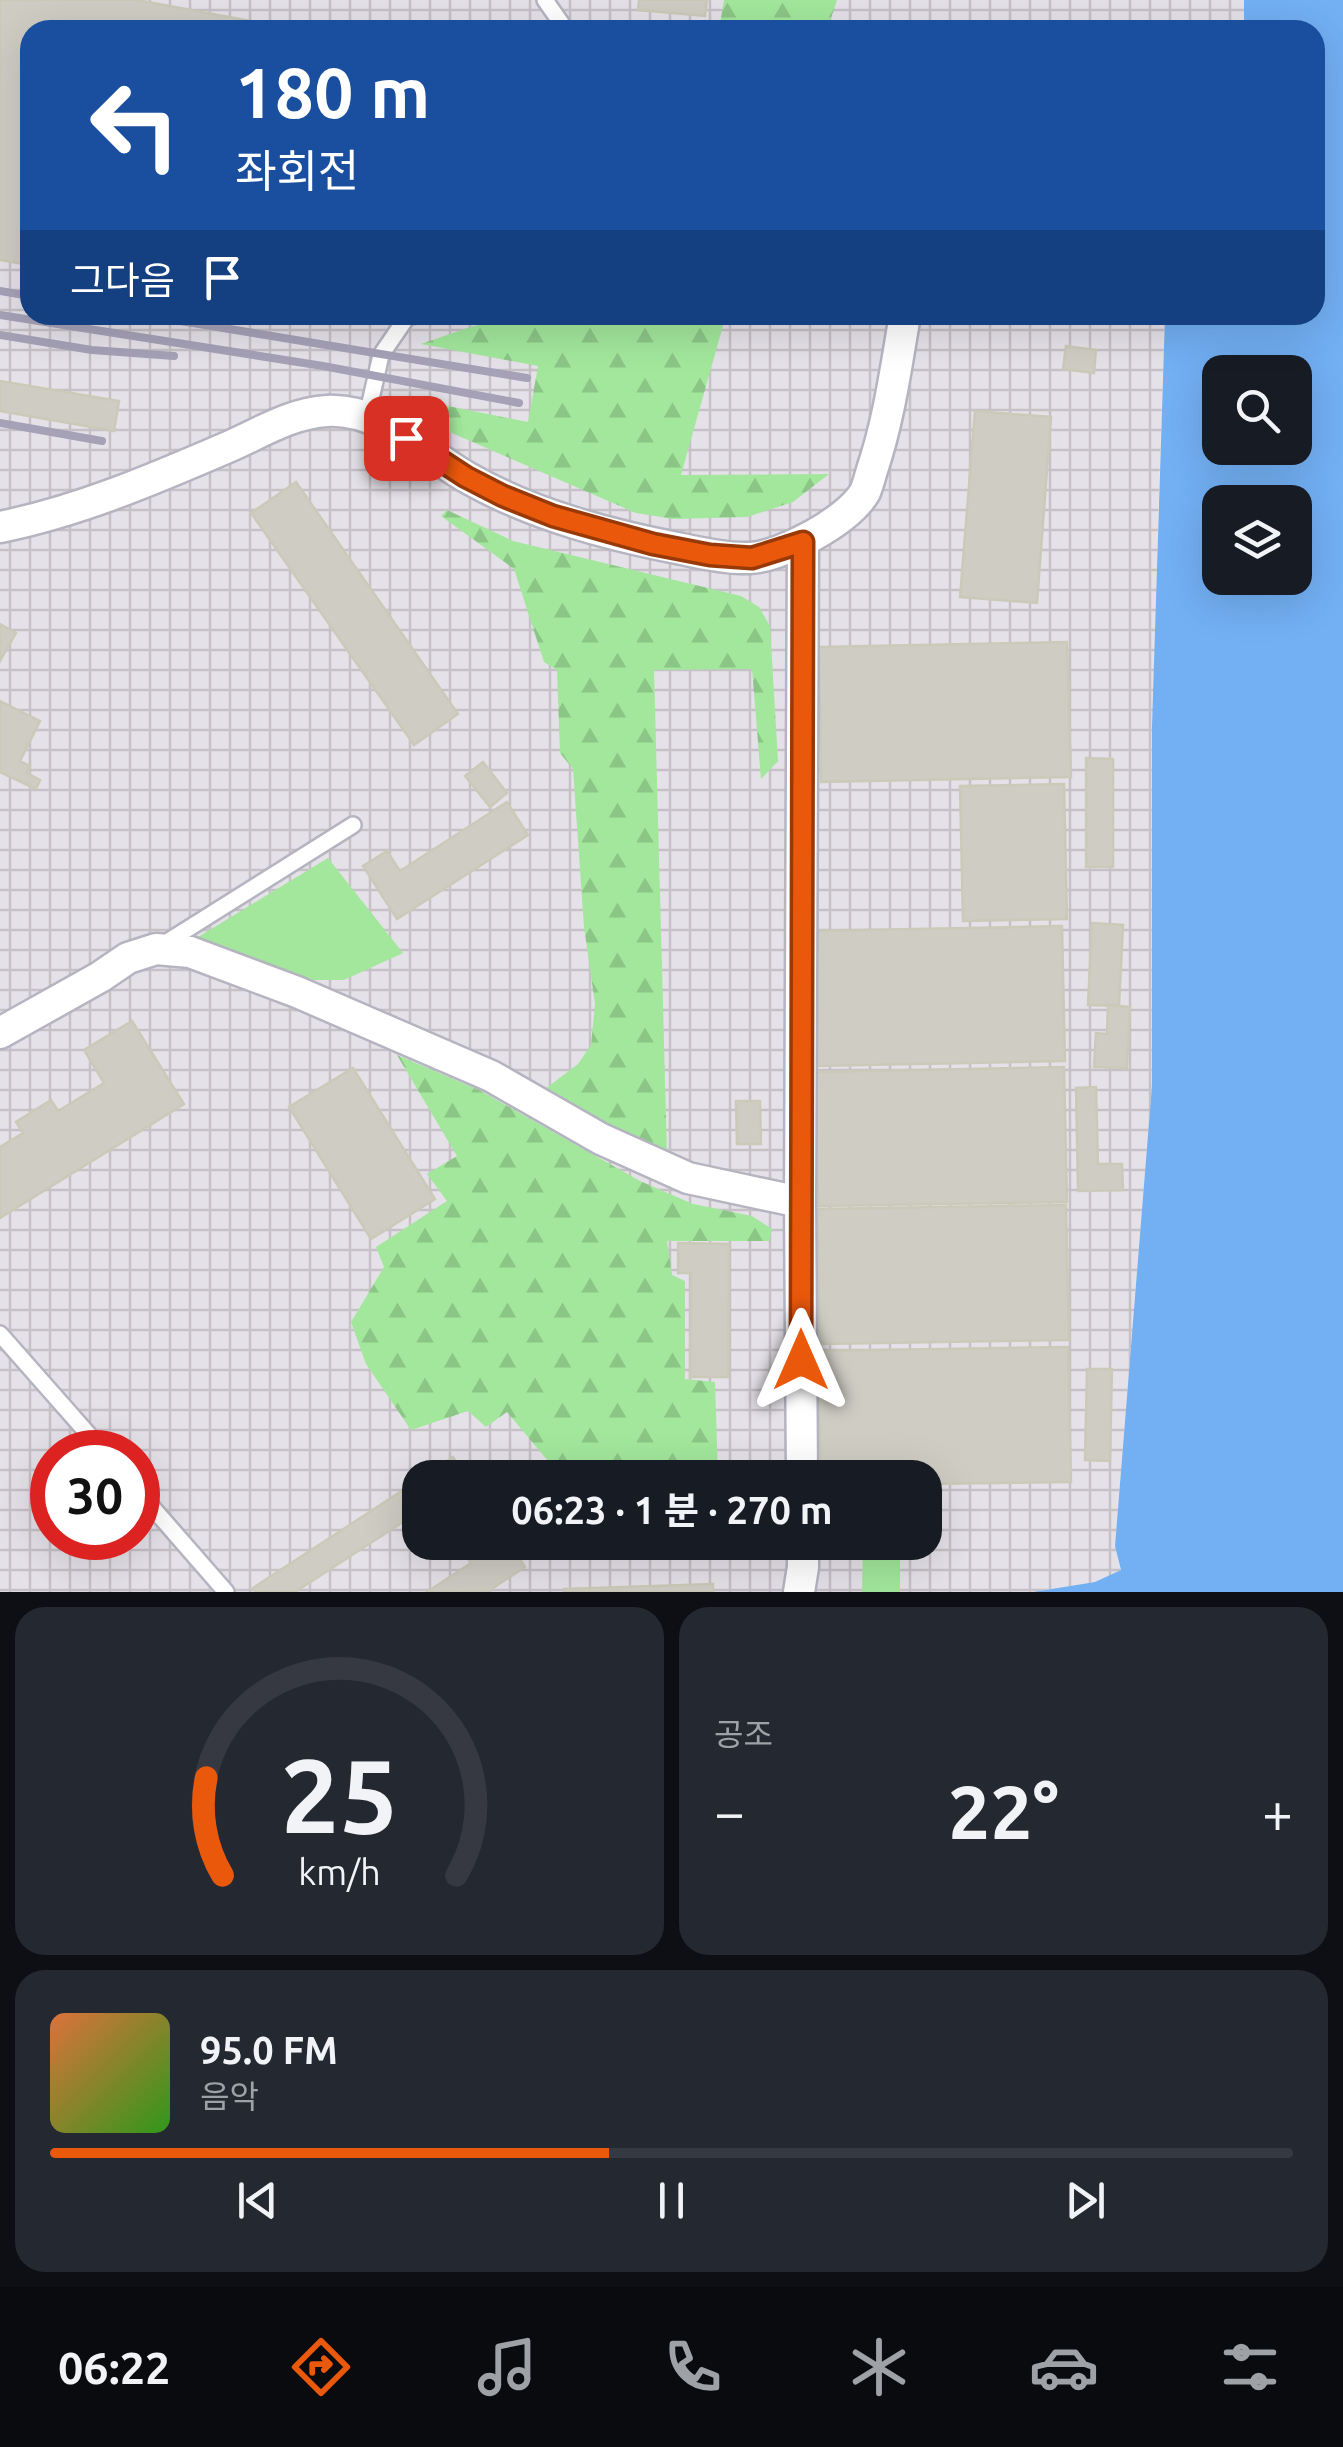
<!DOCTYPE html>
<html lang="ko">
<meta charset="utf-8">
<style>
body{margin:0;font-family:Ubuntu,"Noto Sans KR",sans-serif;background:#242831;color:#f1f3f6;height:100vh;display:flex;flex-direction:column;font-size:38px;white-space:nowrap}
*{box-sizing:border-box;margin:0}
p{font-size:32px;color:#9ea1a6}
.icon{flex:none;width:55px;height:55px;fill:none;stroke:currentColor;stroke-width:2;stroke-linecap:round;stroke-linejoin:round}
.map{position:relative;height:1592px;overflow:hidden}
.drawer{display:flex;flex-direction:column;gap:15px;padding:15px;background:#0d0f14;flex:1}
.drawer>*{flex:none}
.banner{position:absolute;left:20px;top:20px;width:1305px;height:305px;border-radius:30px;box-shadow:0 10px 40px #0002;background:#1a4fa0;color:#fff;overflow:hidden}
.tools{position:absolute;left:1202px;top:355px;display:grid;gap:20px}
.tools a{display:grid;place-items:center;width:110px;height:110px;border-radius:20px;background:#171b24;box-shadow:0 10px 40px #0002;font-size:50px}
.speed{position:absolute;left:30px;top:1430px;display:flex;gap:20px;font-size:50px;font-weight:700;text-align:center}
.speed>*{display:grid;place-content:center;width:130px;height:130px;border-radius:50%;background:#171b24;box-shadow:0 10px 40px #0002;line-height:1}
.speed .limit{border:15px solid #d22;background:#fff;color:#111}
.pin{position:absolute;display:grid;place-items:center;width:85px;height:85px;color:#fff;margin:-42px;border-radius:20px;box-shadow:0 5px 15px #0006}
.me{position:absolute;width:110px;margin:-55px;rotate:0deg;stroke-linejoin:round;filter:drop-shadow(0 0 8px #0008)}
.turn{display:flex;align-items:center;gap:35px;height:210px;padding:0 50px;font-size:45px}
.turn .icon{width:130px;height:130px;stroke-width:2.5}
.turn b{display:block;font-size:70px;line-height:85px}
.then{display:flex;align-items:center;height:95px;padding:0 50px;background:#0003;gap:20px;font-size:38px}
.big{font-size:75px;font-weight:700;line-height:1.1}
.drawer .card{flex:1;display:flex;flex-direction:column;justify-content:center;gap:15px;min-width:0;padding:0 35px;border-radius:30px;background:#242831}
.drawer .dial{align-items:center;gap:0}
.dial svg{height:260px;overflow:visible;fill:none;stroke:#363941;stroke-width:7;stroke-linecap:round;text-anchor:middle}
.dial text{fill:#f1f3f6;stroke:none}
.song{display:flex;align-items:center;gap:30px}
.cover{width:120px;height:120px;border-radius:15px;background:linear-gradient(135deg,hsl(20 70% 55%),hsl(110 70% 35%))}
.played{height:10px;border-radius:5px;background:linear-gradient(90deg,#ea580c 45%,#363941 45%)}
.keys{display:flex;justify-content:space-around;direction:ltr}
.heat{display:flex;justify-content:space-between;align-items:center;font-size:55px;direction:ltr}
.drawer .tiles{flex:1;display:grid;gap:15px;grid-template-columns:1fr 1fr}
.card:last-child{grid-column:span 2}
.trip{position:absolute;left:402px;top:1460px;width:540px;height:100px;border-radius:30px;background:#171b24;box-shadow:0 10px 40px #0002;font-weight:700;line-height:100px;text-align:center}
.menu{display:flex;height:160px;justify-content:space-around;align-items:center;background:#090b0e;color:#9ea1a6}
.menu .icon{width:70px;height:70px}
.menu .selected{color:#ea580c}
.menu b{font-size:45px;color:#f1f3f6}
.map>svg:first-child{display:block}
.industrial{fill:url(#industrial-grid);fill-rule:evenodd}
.grass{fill:#a2e79c}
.forest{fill:url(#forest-firs)}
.water{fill:#72aff3;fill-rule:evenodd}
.building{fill:#ceccc3;stroke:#cbcab9;stroke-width:2.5}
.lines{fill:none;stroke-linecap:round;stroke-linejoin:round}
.service-casing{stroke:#b5b4c1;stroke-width:20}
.minor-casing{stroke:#b5b4c1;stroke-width:35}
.service{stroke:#fff;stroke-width:15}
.minor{stroke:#fff;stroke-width:30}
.rail{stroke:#a5a2b8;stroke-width:8}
.route-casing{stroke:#983908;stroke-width:25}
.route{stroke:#ea580c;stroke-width:18}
</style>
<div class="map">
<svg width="1343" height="1592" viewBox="0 0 1343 1592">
<defs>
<pattern id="industrial-grid" width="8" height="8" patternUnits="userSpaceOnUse" patternTransform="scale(2.5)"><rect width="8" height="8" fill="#e5e1e8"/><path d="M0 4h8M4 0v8" fill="none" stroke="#c5c1c7"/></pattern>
<pattern id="forest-firs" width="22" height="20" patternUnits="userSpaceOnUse" patternTransform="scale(2.5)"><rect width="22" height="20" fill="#a2e79c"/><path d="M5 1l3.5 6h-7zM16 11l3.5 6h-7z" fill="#8cc687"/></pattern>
</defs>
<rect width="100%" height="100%" fill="#efede0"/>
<path class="industrial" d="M0,0H1244V30H30V315H1165L1158,521L1152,1085L1115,1546L1121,1571L1095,1582L1033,1592H0ZM52,1452H138V1538H52ZM420,1478H925V1542H420Z"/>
<path class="grass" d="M328,858L403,953L344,980H306L198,937Z
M863,1543H900V1592H862Z"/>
<path class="forest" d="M724,0H837L827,30H719Z
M519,315H726L681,475L829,474L793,502L747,517L673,519L636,513L447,431L403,397L528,422L538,366L421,344L470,327Z
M447,510L513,541L741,596L759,607L770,626L778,761L761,779L752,669L654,670L667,1155L597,1120L545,1089L578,1064L591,1045L595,1004L584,927L573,769L560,753L557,670L544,662L514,569L441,516Z
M397,1055L479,1090L640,1181L693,1204L752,1216L772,1229L769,1241H667L672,1275L685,1281V1379L715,1382L718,1477H523L549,1462L507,1412L486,1427L468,1411L411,1430L366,1364L351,1322L384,1267L376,1247L447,1201L427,1174L457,1156Z
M574,1542L720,1543V1554H559Z"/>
<path class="water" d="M1244,0H1343V1592H1033L1095,1582L1121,1570L1115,1546L1152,1085V727L1165,315H1315V30H1244ZM1220,372H1295V448H1220ZM1220,502H1295V578H1220Z"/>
<path class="building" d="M0,0H137L277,26V30H30V265L0,260Z
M639,0H707L705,16L638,10Z
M1066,346L1096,350L1094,373L1063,369Z
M0,381L119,401L114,431L0,411Z
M975,411L1051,417L1037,603L960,597Z
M296,482L458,714L414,745L251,513Z
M0,624L16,633L0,661Z
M1067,642L1071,777L821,782L819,647Z
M0,701L40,721L20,761L30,766L27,773L40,780L36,789L0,772Z
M1086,758L1113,759V867H1086Z
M483,762L507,793L490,807L465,776Z
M1064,784L1067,919L963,921L960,786Z
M507,802L528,835L397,919L363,866L387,851L400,871Z
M1092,923L1123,925L1119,1006L1088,1005Z
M1062,926L1065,1061L816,1066L813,931Z
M1108,1005L1130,1007L1127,1068L1094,1067L1096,1033L1107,1034Z
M132,1021L184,1104L0,1218V1147L23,1133L16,1122L51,1100L58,1111L104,1083L84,1050Z
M1064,1067L1067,1202L818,1206L815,1072Z
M353,1068L435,1199L371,1239L289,1107Z
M1096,1087L1098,1164H1122L1123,1190L1078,1191L1076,1088Z
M736,1101H760L761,1144H737Z
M1066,1205L1069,1340L820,1344L817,1209Z
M678,1243L729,1244L728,1377H690L691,1273H678Z
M1068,1347L1071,1482L925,1484V1478H821L818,1351Z
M1087,1369H1112L1110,1461L1085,1460Z
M453,1457L467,1478H422Z
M420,1479V1511L295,1592H256L253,1588Z
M458,1542H509L525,1567L487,1592H427L471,1563Z
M751,1542H788V1553L751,1552Z
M713,1584V1592H564V1589Z"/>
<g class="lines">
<defs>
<path id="service" d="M545,0L566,30
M367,416L381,355L407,317L415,315
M159,947L353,825
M0,1334L104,1452
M138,1491L226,1592"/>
<path id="minor" d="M0,527C79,511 154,479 228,447C260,433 291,413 327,411C381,408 424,453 468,478C533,515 609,535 682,549C704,554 728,559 750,558C783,556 848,521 865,492C868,485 870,477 872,470C889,420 896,367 905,315
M0,1033L100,977L128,958L156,949L190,952L297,992L491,1076L601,1139L688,1178L800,1202
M802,1478L800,1202L803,542
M799,1592L803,1567V1542"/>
</defs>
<use href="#service" class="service-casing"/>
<use href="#minor" class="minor-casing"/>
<use href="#service" class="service"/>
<use href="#minor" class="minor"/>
<path class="rail" d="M0,291L30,296
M0,315L323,366L519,403
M144,315L527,378
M0,335L92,350L174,356
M0,423L102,441"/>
</g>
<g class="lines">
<defs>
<path id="route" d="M406,438L466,477L503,496L553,516L653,544L710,555L752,558L803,542L801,1360"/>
</defs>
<use href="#route" class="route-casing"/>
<use href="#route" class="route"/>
</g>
</svg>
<div class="tools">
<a><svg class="icon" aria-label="search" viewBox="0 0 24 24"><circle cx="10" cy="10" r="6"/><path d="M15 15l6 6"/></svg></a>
<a><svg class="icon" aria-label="layers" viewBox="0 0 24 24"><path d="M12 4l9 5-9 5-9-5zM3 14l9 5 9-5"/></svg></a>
</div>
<div class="speed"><div class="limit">30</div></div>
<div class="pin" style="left:406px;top:438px;background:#d93025"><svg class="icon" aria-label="arrive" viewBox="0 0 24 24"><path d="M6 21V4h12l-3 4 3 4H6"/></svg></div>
<svg class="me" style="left:801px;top:1360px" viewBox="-20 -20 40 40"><path d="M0-17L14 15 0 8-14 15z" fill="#ea580c" stroke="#fff" stroke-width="4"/></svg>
<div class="trip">06:23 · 1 분 · 270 m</div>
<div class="banner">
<div class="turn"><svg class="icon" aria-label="left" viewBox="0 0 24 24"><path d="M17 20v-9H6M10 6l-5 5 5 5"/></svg><div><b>180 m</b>좌회전</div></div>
<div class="then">그다음<svg class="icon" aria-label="arrive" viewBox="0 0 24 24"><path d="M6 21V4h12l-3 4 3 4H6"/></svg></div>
</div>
</div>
<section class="drawer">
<div class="tiles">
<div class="card dial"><svg viewBox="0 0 100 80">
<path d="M14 69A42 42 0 1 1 86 69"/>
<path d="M14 69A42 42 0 0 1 9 39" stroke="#ea580c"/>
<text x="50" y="56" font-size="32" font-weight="700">25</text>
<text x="50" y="72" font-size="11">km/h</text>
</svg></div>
<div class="card"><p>공조</p>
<div class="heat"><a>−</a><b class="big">22°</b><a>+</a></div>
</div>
<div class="card">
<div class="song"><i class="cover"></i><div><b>95.0 FM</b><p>음악</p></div></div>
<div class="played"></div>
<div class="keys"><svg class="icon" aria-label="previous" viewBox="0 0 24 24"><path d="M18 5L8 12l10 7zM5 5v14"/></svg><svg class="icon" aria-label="pause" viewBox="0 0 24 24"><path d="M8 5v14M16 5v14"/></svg><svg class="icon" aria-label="next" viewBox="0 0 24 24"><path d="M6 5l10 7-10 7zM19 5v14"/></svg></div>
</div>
</div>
</section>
<nav class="menu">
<b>06:22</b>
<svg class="icon selected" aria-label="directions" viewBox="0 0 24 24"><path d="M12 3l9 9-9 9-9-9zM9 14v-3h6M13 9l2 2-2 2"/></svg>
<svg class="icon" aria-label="music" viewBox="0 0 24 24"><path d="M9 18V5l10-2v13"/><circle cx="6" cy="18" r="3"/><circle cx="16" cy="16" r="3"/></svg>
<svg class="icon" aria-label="phone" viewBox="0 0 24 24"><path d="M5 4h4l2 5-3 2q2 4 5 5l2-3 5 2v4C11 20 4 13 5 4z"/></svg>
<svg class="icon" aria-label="climate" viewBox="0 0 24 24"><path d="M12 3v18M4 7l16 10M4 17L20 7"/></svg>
<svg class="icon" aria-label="car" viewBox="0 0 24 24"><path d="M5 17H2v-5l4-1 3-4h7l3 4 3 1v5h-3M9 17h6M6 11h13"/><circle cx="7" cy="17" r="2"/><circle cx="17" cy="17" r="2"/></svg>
<svg class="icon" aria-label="filters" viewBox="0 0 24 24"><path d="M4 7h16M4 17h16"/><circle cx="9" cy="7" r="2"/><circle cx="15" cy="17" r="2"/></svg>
</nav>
